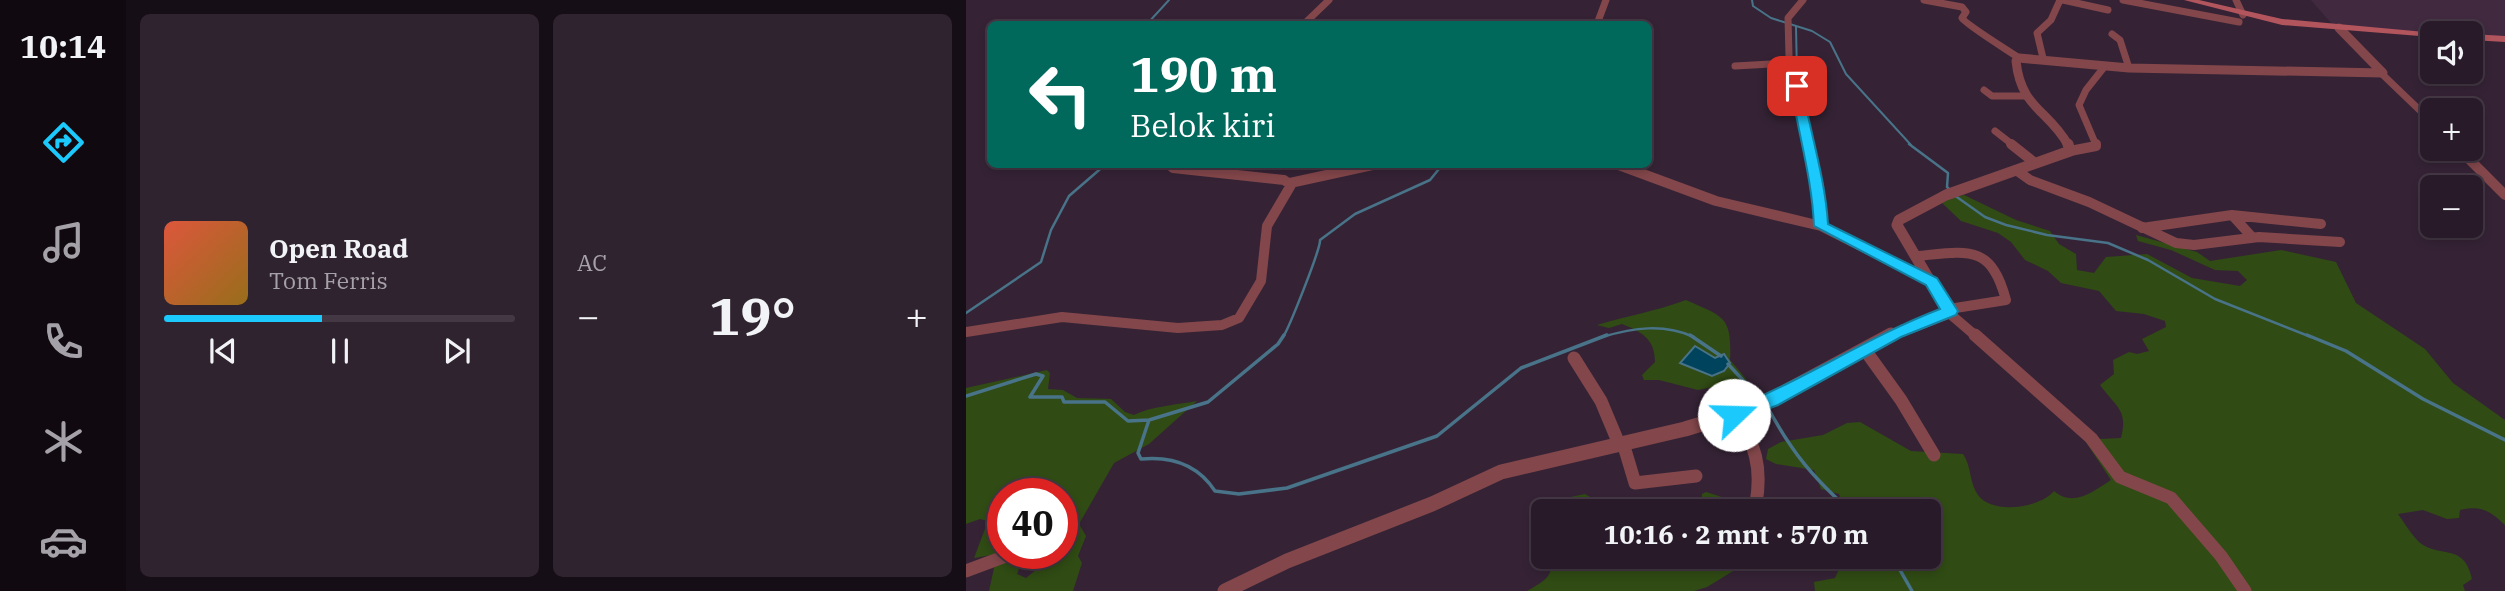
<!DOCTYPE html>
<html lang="id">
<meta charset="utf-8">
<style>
body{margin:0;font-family:"IBM Plex Serif",serif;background:#302330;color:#f1f3f6;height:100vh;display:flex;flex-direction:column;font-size:26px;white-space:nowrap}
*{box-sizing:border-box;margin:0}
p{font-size:23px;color:#a5a1a8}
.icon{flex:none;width:38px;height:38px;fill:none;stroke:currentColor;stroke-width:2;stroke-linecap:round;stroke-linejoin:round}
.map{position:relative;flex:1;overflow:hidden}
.sheet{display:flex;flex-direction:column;gap:14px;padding:14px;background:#160e16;width:840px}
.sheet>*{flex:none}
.banner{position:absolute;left:21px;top:21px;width:665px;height:147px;border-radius:10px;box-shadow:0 4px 10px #0003,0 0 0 2px #443845;background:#00695c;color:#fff;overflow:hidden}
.fabs{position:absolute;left:1454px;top:21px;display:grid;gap:14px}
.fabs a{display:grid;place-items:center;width:63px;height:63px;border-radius:10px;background:#281a28;box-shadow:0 4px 10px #0003,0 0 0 2px #443845;font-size:35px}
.speed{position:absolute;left:21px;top:478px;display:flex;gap:14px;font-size:35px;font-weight:700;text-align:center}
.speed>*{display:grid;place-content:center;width:91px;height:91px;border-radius:50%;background:#281a28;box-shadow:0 4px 10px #0003,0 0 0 2px #443845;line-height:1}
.speed .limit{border:10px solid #d22;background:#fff;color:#111}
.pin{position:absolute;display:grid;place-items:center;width:60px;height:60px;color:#fff;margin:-30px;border-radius:14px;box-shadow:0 4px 10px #0006}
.me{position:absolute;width:77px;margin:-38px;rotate:69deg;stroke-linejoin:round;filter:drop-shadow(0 0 5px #0008)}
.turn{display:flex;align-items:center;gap:24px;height:147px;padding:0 28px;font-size:32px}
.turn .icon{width:91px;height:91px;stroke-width:2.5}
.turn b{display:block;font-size:49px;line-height:60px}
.big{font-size:52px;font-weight:700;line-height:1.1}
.sheet .tile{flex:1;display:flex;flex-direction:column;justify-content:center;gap:10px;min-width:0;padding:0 24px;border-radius:10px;background:#302330}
.song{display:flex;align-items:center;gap:21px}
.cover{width:84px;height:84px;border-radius:10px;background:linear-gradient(135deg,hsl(10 70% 55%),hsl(40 70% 35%))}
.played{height:7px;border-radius:4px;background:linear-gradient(90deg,#1cc9fc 45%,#443845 45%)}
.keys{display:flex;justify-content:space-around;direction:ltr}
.heat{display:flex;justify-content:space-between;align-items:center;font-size:38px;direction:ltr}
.sheet .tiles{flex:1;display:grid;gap:14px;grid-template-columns:repeat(2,1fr)}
.trip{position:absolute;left:565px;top:499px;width:410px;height:70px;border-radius:10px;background:#281a28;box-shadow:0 4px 10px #0003,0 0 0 2px #443845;font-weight:700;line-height:70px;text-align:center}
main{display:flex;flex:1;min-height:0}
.dock{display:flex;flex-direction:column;width:126px;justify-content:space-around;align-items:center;background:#100a10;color:#a5a1a8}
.dock .icon{width:49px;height:49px}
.dock .on{color:#1cc9fc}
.dock b{font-size:32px;color:#f1f3f6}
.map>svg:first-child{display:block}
.built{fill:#412940}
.green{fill:#304b14;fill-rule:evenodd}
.water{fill:#00435c;stroke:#487388;stroke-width:2}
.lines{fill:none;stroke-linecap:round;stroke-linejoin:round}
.stream-far2{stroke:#487388;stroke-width:2}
.stream-far1{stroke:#487388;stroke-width:2.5}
.stream{stroke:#487388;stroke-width:3.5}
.minor-far2{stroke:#83474b;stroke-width:7}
.minor-far1{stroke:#83474b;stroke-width:10}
.minor{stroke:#83474b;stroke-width:13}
.tertiary-far2{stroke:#83474b;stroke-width:9}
.tertiary-far1{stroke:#83474b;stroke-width:11}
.tertiary{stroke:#83474b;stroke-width:15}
.secondary{fill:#b3555d;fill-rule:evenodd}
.route{fill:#1cc9fc;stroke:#1283a4;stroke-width:2}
</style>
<main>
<nav class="dock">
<b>10:14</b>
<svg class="icon on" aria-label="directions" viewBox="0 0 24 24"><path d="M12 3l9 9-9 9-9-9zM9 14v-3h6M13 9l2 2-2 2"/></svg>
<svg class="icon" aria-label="music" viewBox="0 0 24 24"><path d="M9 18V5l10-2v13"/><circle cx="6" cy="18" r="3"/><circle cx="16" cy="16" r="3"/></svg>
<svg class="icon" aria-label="phone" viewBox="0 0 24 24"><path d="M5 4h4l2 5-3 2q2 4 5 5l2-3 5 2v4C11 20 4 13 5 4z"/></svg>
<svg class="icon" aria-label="climate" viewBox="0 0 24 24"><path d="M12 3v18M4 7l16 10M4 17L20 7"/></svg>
<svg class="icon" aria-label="car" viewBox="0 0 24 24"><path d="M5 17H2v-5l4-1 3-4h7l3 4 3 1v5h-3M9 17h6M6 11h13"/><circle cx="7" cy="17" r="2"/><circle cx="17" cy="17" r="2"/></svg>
</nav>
<section class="sheet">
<div class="tiles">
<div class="tile">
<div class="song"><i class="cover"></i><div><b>Open Road</b><p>Tom Ferris</p></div></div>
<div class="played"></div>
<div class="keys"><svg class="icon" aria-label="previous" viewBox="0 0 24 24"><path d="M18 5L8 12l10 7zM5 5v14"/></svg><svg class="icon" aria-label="pause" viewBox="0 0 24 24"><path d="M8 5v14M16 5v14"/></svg><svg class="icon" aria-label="next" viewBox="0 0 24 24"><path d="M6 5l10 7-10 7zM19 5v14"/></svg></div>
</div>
<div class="tile"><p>AC</p>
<div class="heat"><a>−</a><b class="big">19°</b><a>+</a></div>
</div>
</div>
</section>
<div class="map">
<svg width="1539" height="591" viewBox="0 0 1539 591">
<rect width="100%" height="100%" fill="#352335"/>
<path class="built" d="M1345,0H1539V40L1505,38V33L1466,35L1383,29L1366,24Z"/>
<path class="green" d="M998,195L1050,220L1084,231L1093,244L1110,254L1111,270L1128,273L1140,257L1181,254L1226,278L1274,286L1281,280L1272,271L1249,270L1205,250L1172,241L1170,235L1231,252L1244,261L1315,250L1370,262L1390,303L1459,349L1487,383L1539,420V525C1524,511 1515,505 1494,510L1493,518L1481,519L1457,510L1432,514C1438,522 1444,533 1452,541C1473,560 1498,541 1506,579L1497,585L1499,591H849L848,582L869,578L873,569L870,557L962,556V511H879L873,494L855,489L848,470L810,464L800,459L802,449L815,442L857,435L881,423L894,422L945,451L997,454C1006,467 1003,483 1012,495C1026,515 1074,508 1088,491C1107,508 1128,491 1145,480L1116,436L1135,439L1155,438C1162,410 1151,408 1134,385L1148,374L1147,360L1163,352L1171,354L1183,351L1176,339L1200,327L1199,321L1178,314L1150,311L1133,291L1095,283L1082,271L1059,260L1045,242L1032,233L995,221L976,203L984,198Z
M720,300C758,317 766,316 764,360L781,380L732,390L693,380H678L676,375L689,362C689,339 676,332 656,324L643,328L631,325C661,316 691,311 720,300Z
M81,370L84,373L82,389L97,390L111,398L145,399L159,412L168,415C186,406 210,405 231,401L183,444L148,463L113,524L120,536L112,556L116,563L107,591H23L31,554L8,558L22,521L14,519L0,524V388ZM37,494H96V516L104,517L96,536V553H80L71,569L60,578L51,574L59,553H37Z
M740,492L778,504L785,511H731L736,506V494Z
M619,494L624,497L625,511H584L590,500Z
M585,557V556L790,557L741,587L728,591H561C578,581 588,577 585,557Z"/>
<path class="water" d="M729,346L749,358L758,354L764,363L758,371L746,376L714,363Z"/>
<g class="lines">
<path class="stream-far2" d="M786,0L787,6L805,18L846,31L864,42L880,74L945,145
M181,24L203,0
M830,27L831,75
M835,88L847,145"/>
<path class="stream-far1" d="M846,144L847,147
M943,144L982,173L981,187L984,190
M853,170L857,187
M988,195L1019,217L1040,225L1081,235L1142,243L1182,260L1249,299L1345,337
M0,313L75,262L85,230L103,196L140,164
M317,337C323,328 355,248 354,240L389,214L464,180L477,164
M636,337C667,328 697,323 728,337"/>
<path class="stream" d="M724,335L755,356
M1341,335L1380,351L1457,399L1539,440
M762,364L795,400
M0,396L70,374L77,376L64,397H96L98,402H139L162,421L183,420L242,402L312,344L318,335
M802,408C827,454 846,476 884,511
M183,420L172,453L175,459C206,456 232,465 249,491L273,494L321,488L471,436L555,368L641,335
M926,556L946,591"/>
<path class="minor-far2" d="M837,0L822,18L823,56L837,110L841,145
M958,0L996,7L1000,12L996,18C999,24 1043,51 1053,58
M1097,0L1142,10
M1157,0L1273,22
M1270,0L1277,15
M338,24L363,0
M631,24L640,0
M1146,34L1154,40L1163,68
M1077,58L1071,33L1085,20L1094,0
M769,66L824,63
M1416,74L1466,122
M1018,90L1026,96H1059
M1029,131L1047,145
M1130,145L1113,105L1120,90L1139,66"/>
<path class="minor-far1" d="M841,144L853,188L855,226
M1045,144L1069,163
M1493,149L1539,195
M1104,151L1130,146V144
M650,164L750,201L855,226L966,282
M1050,170L1064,180L1123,202L1210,243L1228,245L1293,237L1374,242
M324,183L411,164
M1266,215L1286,237
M1176,228L1266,215L1355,224
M952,256C1002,251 1025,244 1040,300L983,309
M983,313L1011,337
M0,332L96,317L212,328L256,325L273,318L295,281L301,226L325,185L318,180L207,168L203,164"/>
<path class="minor" d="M1009,335L1125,438L1154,477L1205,498L1255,556L1279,591
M899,350L935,400L968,455
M608,358L635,401L653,444
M768,415C790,442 796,469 790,503
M657,443L669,483L730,476
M792,510L807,511
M0,571L48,553"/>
<path class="tertiary-far2" d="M1102,145C1083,110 1055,109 1050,61L1053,58L1163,68L1417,73L1373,28"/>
<path class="tertiary-far1" d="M921,337L983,313L931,225L933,220L980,195L1104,151L1102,144"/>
<path class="tertiary" d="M259,591L321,561L466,504L535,472L719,429L791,407L925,335"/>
<path class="secondary" d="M1218,0H1233L1316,19L1470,33H1466V37L1316,25Z
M1505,34L1539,36V42L1505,40Z"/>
</g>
<path class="route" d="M831,83L836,86C844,132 859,177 862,224L971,278L992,311L990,315L935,337L812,405L768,422L759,415L762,410C835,382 901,337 974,309L960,285L848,226C846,178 832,133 825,86Z"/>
</svg>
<div class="fabs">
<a><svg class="icon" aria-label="sound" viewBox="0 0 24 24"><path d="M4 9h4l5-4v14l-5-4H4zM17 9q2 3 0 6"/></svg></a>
<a>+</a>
<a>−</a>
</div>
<div class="speed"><div class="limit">40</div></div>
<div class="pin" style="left:831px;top:86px;background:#d93025"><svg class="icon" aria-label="arrive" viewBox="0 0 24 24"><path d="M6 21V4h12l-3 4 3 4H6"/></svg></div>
<svg class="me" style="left:768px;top:415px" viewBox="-20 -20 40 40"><circle r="19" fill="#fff"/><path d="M0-13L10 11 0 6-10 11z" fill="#1cc9fc"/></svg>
<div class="trip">10:16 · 2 mnt · 570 m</div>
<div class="banner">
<div class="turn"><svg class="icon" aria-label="left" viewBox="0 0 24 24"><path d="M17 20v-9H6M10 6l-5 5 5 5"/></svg><div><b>190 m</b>Belok kiri</div></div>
</div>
</div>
</main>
